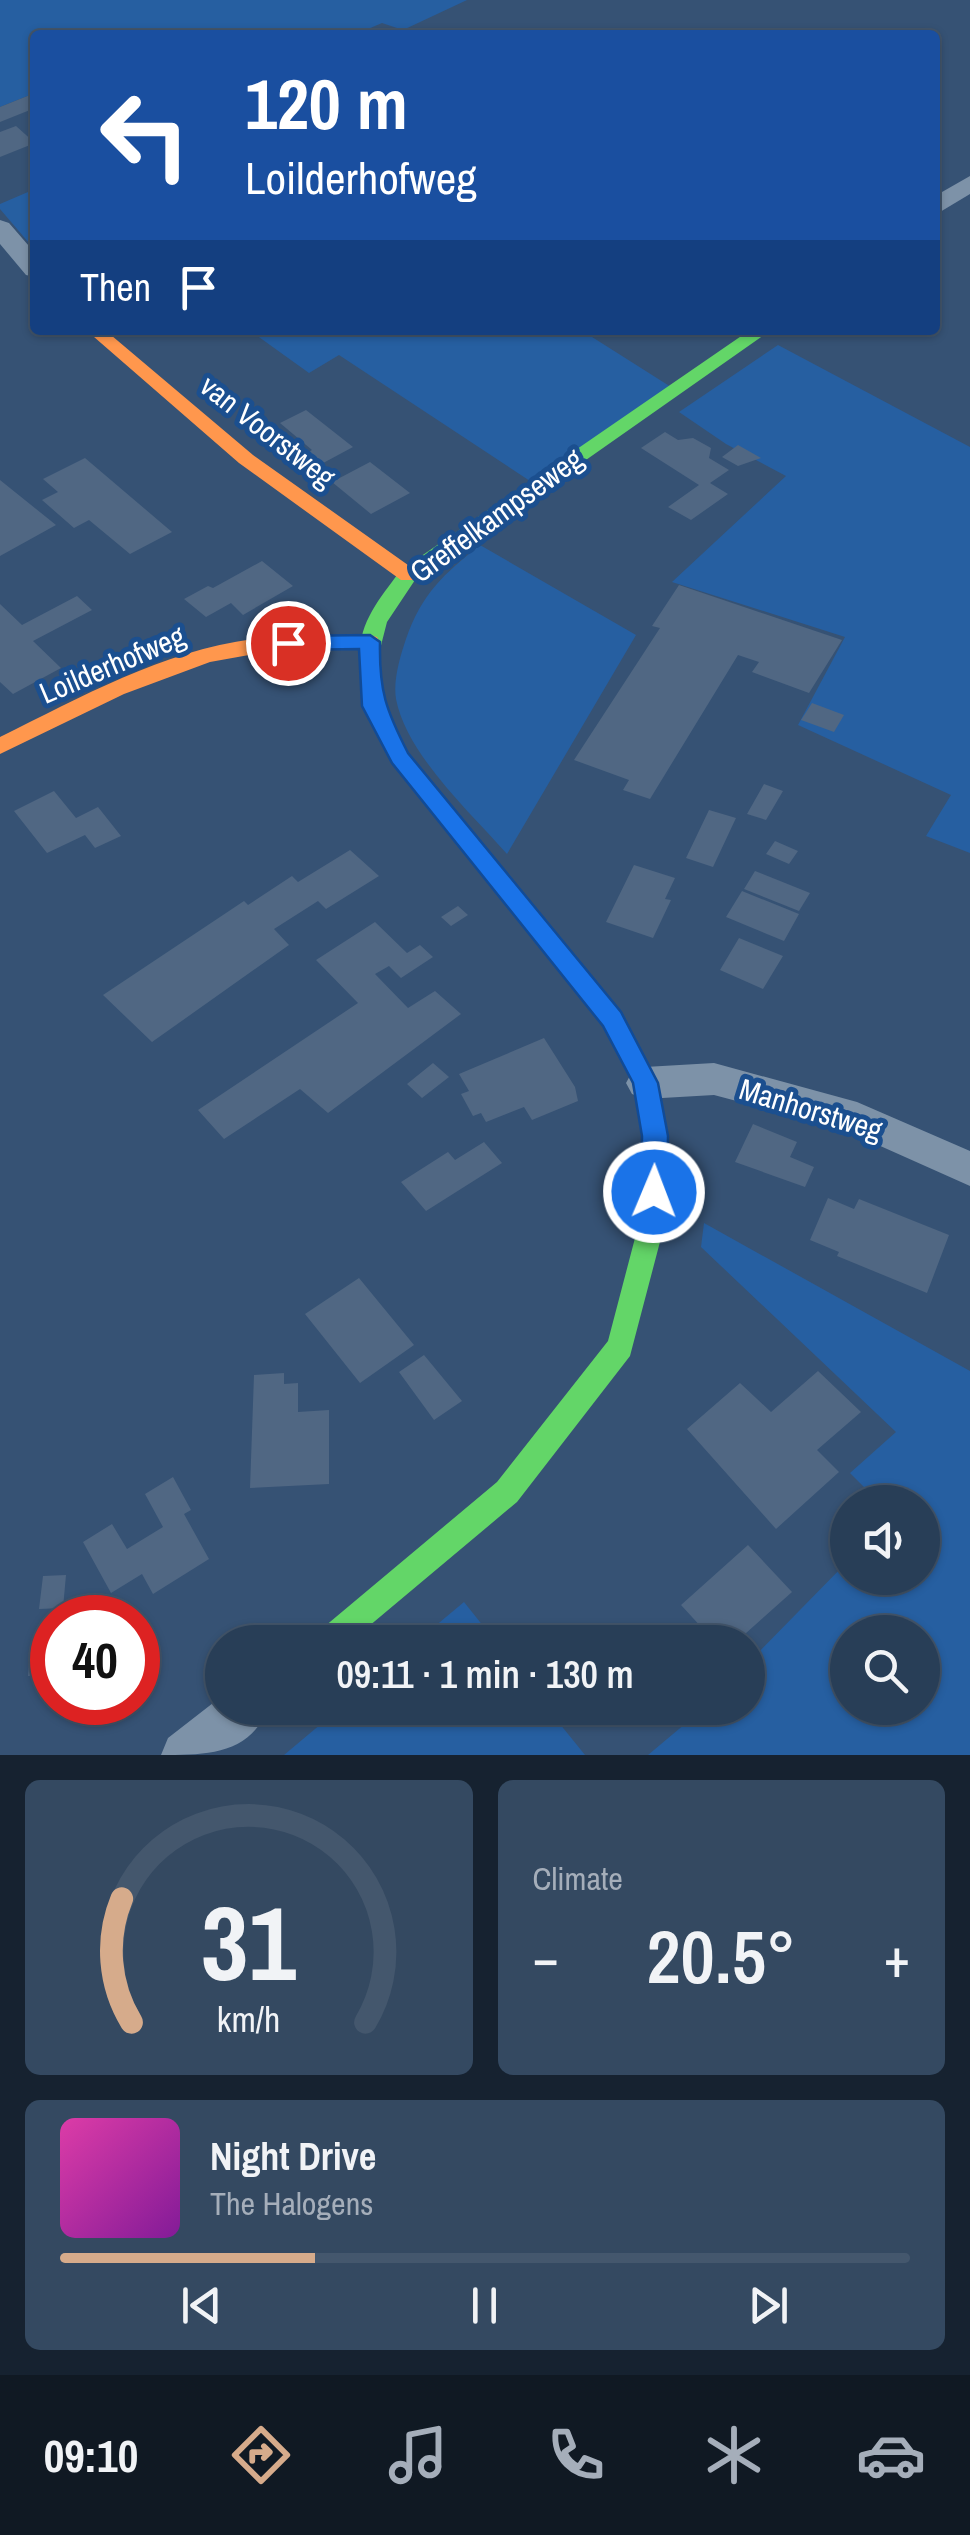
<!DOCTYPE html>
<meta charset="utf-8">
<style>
body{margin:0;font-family:"Archivo Narrow",sans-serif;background:#344961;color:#f1f3f6;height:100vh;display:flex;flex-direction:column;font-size:38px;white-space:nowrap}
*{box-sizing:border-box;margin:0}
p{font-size:32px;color:#a5aeba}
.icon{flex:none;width:55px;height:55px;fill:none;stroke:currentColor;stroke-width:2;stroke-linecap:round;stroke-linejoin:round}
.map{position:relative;height:1755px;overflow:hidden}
.sheet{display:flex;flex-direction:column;gap:25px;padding:25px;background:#162230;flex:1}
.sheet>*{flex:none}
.top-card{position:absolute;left:30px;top:30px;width:910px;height:305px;border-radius:10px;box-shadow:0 2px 8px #0004,0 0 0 2px #44576d;background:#1a4fa0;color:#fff;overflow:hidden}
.tools{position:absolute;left:830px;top:1485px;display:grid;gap:20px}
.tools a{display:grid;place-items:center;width:110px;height:110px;border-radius:50%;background:#283e57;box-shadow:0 2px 8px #0004,0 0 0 2px #44576d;font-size:50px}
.speed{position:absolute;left:30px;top:1595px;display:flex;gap:20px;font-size:50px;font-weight:700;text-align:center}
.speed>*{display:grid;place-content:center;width:130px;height:130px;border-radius:50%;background:#283e57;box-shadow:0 2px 8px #0004,0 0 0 2px #44576d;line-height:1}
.speed .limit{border:15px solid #d22;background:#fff;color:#111}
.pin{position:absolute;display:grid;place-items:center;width:85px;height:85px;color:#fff;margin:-42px;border:5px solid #fff;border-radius:50%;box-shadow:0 2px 10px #0007}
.me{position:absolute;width:110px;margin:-55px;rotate:1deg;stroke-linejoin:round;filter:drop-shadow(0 0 8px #0008)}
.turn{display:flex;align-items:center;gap:35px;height:210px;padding:0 50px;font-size:45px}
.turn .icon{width:130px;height:130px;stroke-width:2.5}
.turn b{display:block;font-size:70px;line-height:85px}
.then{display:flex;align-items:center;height:95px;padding:0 50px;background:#0003;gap:20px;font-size:38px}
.big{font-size:75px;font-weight:600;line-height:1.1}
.sheet .card{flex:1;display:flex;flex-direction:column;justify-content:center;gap:15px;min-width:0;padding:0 35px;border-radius:15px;background:#344961}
.sheet .dial{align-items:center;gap:0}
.dial svg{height:260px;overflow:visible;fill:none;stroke:#44576d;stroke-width:7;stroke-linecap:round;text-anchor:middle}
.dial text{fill:#f1f3f6;stroke:none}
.song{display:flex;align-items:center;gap:30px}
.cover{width:120px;height:120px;border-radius:15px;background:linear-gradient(135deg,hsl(320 70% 55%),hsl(290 70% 35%))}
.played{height:10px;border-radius:5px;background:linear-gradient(90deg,#d6ab8b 30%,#44576d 30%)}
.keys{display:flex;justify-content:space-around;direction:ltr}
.heat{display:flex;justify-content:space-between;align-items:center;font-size:55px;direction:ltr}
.sheet .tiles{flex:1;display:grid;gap:25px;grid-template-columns:1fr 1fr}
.card:last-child{grid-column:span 2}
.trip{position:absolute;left:205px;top:1625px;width:560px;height:100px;border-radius:50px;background:#283e57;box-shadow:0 2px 8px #0004,0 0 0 2px #44576d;font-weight:600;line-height:100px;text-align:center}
.tab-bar{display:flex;height:160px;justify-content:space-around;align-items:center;background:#101923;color:#a5aeba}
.tab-bar .icon{width:70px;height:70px}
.tab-bar .current{color:#d6ab8b}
.tab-bar b{font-size:45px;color:#f1f3f6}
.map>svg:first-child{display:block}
.green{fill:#265fa1;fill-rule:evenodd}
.building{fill:#506783}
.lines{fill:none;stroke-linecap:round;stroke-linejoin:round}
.street{fill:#7d92a8;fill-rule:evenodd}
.fast{fill:#63d668;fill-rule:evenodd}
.slow{fill:#ff974d;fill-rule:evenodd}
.jam{fill:#b3261e;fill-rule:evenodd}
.route{fill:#1a73e8;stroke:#114b97;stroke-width:2.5}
.labels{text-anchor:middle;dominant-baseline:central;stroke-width:10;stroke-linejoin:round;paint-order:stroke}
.street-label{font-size:30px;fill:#fff;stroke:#1b4f8f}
</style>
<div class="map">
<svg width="970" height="1755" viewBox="0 0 970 1755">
<rect width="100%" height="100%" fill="#365274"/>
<path class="green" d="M0,0H467L403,30L382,23L354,35H35V93L0,107Z
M35,189V250L0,209V204Z
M249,330H581L671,387L530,481L339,355L309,373Z
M778,345L970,447V853L926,836L951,795L798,725L845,637L672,582L786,476L726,444L679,412Z
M480,545L636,635L507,854C470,812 407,755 396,699C393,680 400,657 406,639C422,593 444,574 480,545Z
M704,1223L970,1371V1755H648L704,1708H748V1663L847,1562L848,1578H922V1502H879L850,1473L896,1432L701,1247ZM922,1632V1708H848V1632Z
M464,1602L496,1642H416Z
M340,1708H547L585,1755H284Z"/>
<path class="building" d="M35,93V108L0,122V107Z
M16,126L35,143L0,157V132Z
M306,410L353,447L312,469L299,458L312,450L280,423Z
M665,432L678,440L693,438L711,448L709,458L729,470L710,483L728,494L691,520L668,507L699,485L641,448Z
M738,445L761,458L738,466L722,457Z
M85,458L172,532L130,554L89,520L74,528L42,500L58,492L43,479Z
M370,462L410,493L371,514L332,482Z
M0,480L56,525L0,556Z
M262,561L293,586L243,615L231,603L206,617L184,599L208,586L213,588Z
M679,585L842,640L809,693L752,672L759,662L738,655L650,799L623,790L629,780L574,760L660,628L652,626Z
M77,596L92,610L33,641L61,668L13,694L0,682V604L22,625Z
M812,703L844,715L834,732L801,720Z
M764,784L783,791L766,820L747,814Z
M54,791L76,818L98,807L121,836L95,848L85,835L47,853L14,811Z
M709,810L736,818L713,867L686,858Z
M775,841L798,851L789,864L766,854Z
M350,850L379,876L326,909L318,901L274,929L289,945L152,1042L103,995L244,901L248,905L292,876L298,882Z
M634,865L675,878L665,899L671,900L653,938L606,922Z
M755,871L810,893L799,911L744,889Z
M742,891L799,914L784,941L726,917Z
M458,906L468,915L451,926L441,917Z
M375,922L407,953L420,945L433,957L401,978L389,966L375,974L408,1008L435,991L461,1014L328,1113L300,1089L224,1139L198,1110L358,1003L316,960Z
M739,938L783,956L763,989L720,970Z
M544,1038L575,1087L578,1101L532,1120L524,1107L486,1122L481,1113L473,1116L461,1094L469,1091L459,1074Z
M433,1063L449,1077L422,1098L407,1084Z
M753,1124L797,1142L790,1157L814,1167L805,1187L735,1162Z
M484,1142L502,1163L426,1211L401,1182L448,1152L455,1160Z
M828,1198L854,1209L859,1199L949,1235L927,1293L837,1256L839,1252L810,1240Z
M359,1278L414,1345L360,1383L305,1314Z
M424,1355L462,1401L434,1420L399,1372Z
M818,1371L861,1412L817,1450L839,1472L776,1529L687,1429L740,1383L771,1412Z
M284,1373V1384L298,1383V1412L329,1410V1484L250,1488L254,1375Z
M173,1477L191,1510L184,1514L209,1559L153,1594L142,1574L111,1593L83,1542L112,1524L127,1549L163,1527L145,1494Z
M748,1545L792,1592L736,1642H715L681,1605Z
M66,1575L63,1608L39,1609L43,1576Z
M30,1651H52V1675L28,1676Z"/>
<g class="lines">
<path class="street" d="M970,176V194L935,215V196Z
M0,220L9,223L35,253V277L26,275L0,244Z
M714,1063L857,1102L970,1151V1186L849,1132L789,1115L714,1095L645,1099L632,1094L626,1083L632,1072L645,1067Z
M222,1696V1708H268C250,1755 207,1755 161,1755L168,1738Z"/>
<path class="fast" d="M750,330H771L415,580L387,622L377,661H363C352,630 383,594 401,570Z
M650,1100L659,1103L667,1136L666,1219L630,1356L517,1502L350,1642H313L318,1632L497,1482L608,1341L640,1219L643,1136L638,1110L641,1103Z"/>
<path class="slow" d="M86,330H105L253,455L415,570L418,575L415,580H401L239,463Z
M370,635L377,637L380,642L377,647L272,651L210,662L124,694L0,754V737C81,697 163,651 253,639C292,634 331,636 370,635Z"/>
<path class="jam" d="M370,649L380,656L383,706L408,753L620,1012L657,1083L662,1110L659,1117L650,1120L641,1117L633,1083L604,1026L392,764L363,706L360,656Z"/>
</g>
<path class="route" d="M370,635L380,642C379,691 386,710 408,753L621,1012L658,1083L668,1136L667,1192L663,1199L654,1203L645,1199L641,1192L642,1136L633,1083L603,1026L392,763L362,706L359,649L288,650L277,643L288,636Z"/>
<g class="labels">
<g class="street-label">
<text transform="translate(268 431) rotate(38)">van Voorstweg</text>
<text transform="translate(496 515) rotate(-36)">Greffelkampseweg</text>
<text transform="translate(112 664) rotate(-23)">Loilderhofweg</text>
<text transform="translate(811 1109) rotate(17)">Manhorstweg</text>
</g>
</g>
</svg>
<div class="tools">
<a><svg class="icon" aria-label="sound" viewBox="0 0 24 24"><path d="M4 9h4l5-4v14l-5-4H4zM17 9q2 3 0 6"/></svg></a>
<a><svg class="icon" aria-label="search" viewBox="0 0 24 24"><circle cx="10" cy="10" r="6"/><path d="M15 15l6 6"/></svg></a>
</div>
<div class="speed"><div class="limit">40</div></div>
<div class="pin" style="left:288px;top:643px;background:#d93025"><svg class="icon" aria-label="arrive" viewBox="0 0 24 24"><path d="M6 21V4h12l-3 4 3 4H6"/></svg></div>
<svg class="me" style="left:654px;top:1192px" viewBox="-20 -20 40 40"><circle r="17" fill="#1a73e8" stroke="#fff" stroke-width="3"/><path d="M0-11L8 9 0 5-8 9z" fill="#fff"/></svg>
<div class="trip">09:11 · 1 min · 130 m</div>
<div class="top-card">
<div class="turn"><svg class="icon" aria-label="left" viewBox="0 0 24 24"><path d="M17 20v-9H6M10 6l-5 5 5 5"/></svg><div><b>120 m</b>Loilderhofweg</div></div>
<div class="then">Then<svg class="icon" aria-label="arrive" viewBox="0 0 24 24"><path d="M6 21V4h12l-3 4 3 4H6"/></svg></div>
</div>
</div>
<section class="sheet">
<div class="tiles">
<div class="card dial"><svg viewBox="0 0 100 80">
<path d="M14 69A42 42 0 1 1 86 69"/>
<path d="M14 69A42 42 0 0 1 11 31" stroke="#d6ab8b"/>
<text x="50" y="56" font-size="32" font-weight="700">31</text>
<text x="50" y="72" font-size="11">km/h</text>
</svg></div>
<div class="card"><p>Climate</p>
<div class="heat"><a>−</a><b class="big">20.5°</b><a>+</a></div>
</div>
<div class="card">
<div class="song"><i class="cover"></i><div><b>Night Drive</b><p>The Halogens</p></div></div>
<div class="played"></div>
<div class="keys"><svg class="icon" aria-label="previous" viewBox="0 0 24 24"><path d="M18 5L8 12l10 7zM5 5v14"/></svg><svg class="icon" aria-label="pause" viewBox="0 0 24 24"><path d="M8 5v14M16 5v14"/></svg><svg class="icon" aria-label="next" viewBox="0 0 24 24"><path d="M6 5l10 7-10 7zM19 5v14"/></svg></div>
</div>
</div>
</section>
<nav class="tab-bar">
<b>09:10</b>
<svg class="icon current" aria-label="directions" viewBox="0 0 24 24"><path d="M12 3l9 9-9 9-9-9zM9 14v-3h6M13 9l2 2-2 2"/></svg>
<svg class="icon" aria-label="music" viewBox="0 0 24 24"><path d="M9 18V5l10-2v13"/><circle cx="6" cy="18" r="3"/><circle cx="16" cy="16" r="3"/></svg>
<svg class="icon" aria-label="phone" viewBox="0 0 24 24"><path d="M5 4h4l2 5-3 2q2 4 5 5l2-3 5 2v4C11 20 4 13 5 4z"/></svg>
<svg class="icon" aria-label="climate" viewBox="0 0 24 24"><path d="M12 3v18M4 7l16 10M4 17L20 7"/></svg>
<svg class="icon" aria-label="car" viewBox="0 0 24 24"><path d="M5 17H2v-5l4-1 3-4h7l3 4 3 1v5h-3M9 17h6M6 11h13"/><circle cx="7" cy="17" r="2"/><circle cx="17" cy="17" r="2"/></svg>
</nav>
